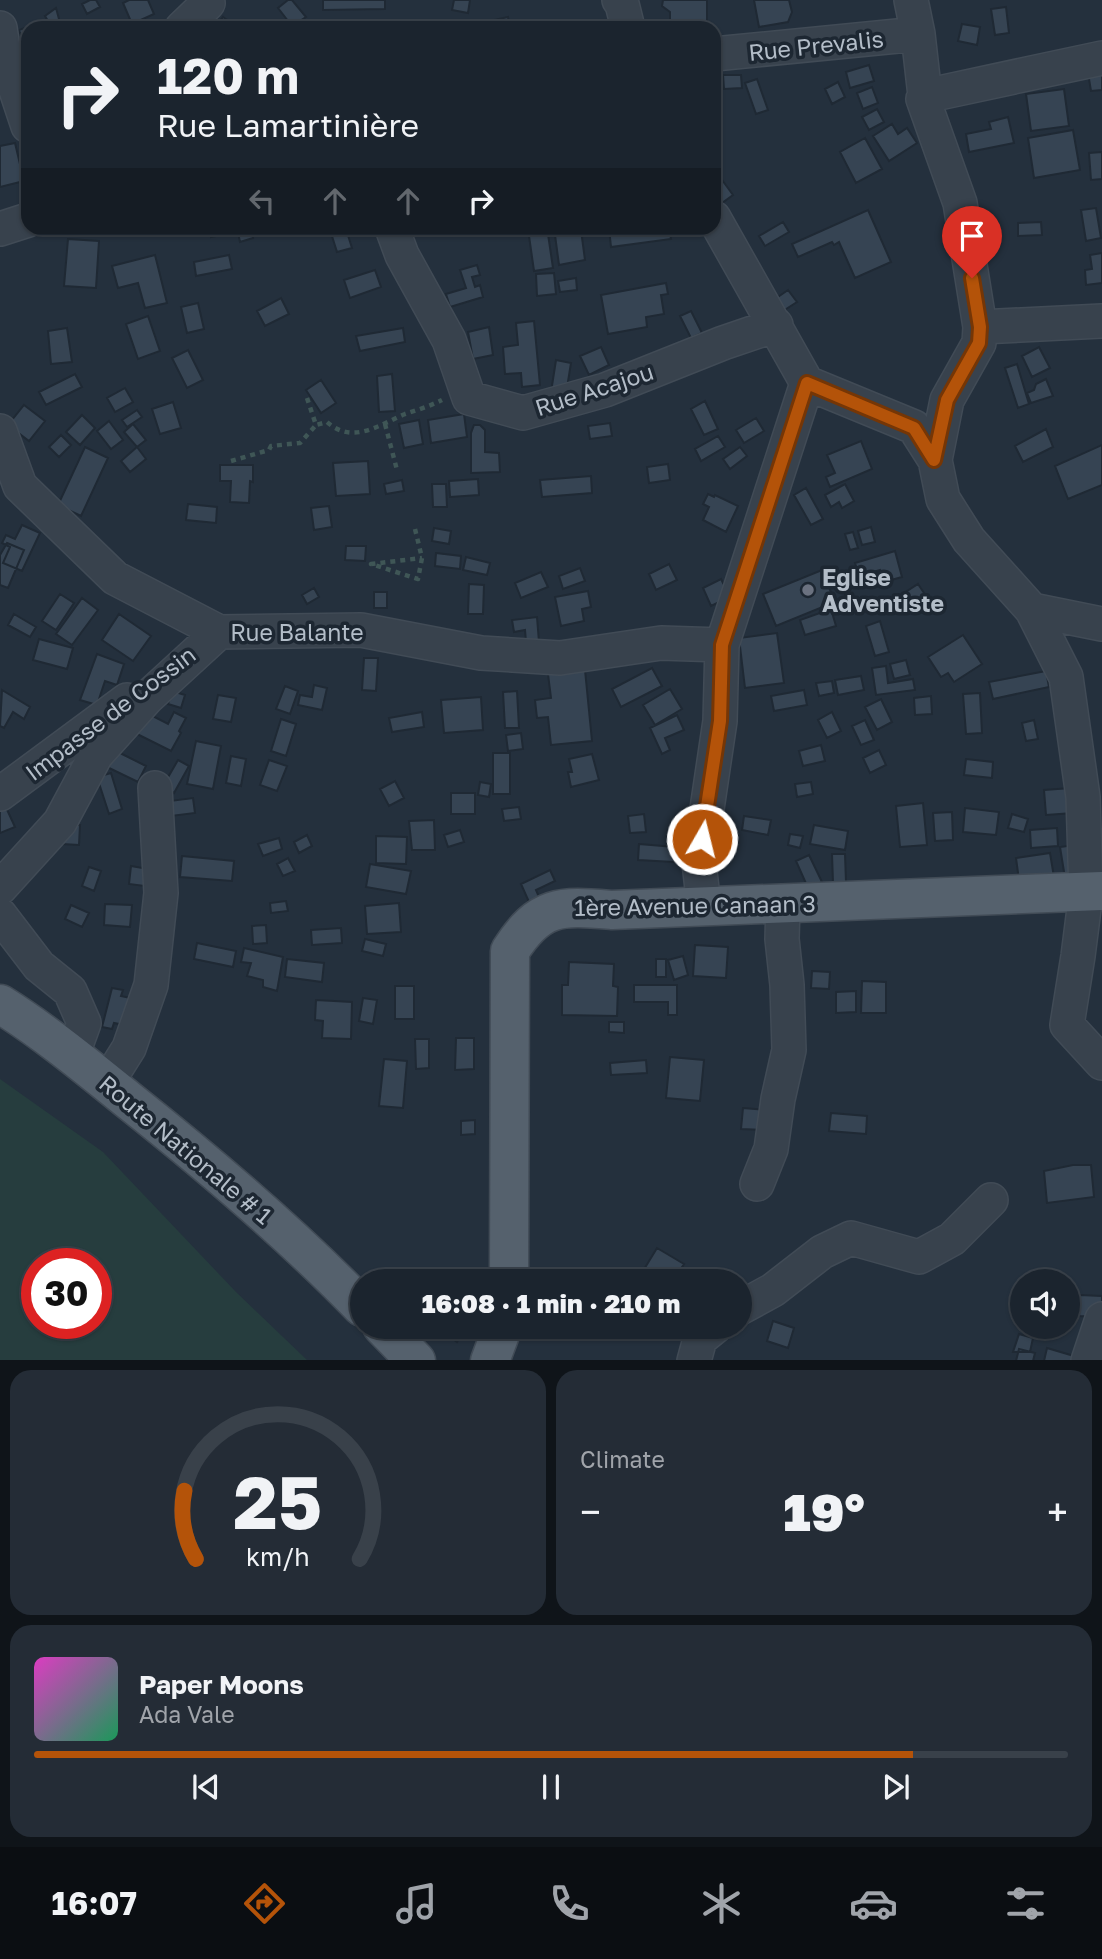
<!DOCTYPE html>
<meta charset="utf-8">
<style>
body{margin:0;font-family:"Golos Text",sans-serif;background:#242c36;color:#f1f3f6;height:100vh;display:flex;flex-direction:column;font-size:26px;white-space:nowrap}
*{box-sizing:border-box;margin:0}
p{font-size:23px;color:#a0a4aa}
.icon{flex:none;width:38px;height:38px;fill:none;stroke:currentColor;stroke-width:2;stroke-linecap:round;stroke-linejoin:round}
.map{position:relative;height:1360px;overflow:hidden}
.sheet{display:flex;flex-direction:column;gap:10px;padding:10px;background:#0f1419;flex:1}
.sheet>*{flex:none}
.hud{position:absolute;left:21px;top:21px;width:700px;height:214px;border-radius:21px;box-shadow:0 2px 5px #0004,0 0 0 2px #39414a;background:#1b242e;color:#f1f3f6;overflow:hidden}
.buttons{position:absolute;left:1010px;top:1269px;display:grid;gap:14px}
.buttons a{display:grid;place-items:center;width:70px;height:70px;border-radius:50%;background:#1b242e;box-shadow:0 2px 5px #0004,0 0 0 2px #39414a;font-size:35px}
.speed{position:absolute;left:21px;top:1248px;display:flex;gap:14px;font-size:35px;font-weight:700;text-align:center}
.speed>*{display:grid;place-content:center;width:91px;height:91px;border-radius:50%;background:#1b242e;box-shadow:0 2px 5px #0004,0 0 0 2px #39414a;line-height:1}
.speed .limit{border:10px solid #d22;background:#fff;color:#111}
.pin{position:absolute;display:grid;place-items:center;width:60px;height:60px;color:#fff;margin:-72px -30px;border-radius:50% 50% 50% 0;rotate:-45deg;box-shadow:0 0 7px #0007}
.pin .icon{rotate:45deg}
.me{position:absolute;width:77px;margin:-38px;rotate:8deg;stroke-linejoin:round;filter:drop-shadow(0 0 5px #0008)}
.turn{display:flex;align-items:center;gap:24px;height:147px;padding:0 21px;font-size:32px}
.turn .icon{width:91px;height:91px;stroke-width:2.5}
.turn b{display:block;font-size:49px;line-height:60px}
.lanes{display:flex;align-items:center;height:66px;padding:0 21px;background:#0003;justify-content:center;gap:35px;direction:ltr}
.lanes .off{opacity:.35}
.big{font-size:52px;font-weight:800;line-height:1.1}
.sheet .widget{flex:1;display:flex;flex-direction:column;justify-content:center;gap:10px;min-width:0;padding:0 24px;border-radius:21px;background:#242c36}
.sheet .dial{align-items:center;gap:0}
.dial svg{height:182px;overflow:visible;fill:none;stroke:#39414a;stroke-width:7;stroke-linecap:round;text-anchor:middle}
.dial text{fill:#f1f3f6;stroke:none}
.song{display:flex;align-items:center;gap:21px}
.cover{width:84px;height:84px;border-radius:10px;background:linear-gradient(135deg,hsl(310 70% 55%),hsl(150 70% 35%))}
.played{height:7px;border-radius:4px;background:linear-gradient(90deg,#b45309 85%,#39414a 85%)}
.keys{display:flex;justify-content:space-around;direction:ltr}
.heat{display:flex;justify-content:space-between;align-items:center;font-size:38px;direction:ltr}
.sheet .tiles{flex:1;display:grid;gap:10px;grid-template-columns:1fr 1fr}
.widget:last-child{grid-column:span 2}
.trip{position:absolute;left:350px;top:1269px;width:402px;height:70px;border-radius:35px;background:#1b242e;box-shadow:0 2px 5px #0004,0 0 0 2px #39414a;font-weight:800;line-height:70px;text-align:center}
.tab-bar{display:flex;height:112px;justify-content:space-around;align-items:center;background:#0b0e12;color:#a0a4aa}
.tab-bar .icon{width:49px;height:49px}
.tab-bar .on{color:#b45309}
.tab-bar b{font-size:32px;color:#f1f3f6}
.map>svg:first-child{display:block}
.green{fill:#263d3e;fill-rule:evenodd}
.building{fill:#364453;stroke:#1f2934;stroke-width:2}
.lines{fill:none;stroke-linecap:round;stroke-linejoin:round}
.minor-casing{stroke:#414b56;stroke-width:36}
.major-casing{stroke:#414b56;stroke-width:41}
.path{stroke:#3f5656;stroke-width:4.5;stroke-dasharray:5 5;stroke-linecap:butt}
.minor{stroke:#38424d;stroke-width:33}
.major{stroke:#55616d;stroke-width:38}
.route-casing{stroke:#753606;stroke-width:18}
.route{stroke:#b45309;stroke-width:12}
.worship-dot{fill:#6b7280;stroke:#1d2732;stroke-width:2.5}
.labels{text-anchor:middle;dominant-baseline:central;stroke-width:7;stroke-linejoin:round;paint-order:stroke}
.street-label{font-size:23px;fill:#b3bdc8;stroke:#1d2732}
.poi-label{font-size:23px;font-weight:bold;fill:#b3bdc8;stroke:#1d2732;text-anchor:start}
</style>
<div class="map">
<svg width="1102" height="1361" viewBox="0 0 1102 1361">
<rect width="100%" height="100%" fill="#24303d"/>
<path class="green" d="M0,1079L103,1152L236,1292L307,1360H0ZM37,1264H96V1323H37Z"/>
<path class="building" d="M90,0H96L100,7L87,14L82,4Z
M129,0H148L154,14L132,24L123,3Z
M288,0H292L306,17L292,26L278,8Z
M323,0H385V9L323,10Z
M454,0H470L468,13L452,10Z
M663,0H707V28H665L670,24V12L662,6Z
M754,0H789L792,12L788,22L759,27Z
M1006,7L1009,33L995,35L991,9Z
M56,8L59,19L56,23L58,27L52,28L45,16Z
M223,17L238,28H215Z
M508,17L510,28H492L490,21Z
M44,21L46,28H28V47L25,48L19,30Z
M962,24L980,27L977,45L958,41Z
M869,65L874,81L850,88L846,72Z
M1102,71V90L1091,91L1088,73Z
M723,75H741L742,88L724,89Z
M757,79L768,110L756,114L745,83Z
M838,82L845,97L832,104L825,89Z
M872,87L878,103L863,109L857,93Z
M1064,89L1069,126L1031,131L1026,94Z
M877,109L884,122L869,130L862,117Z
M1008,117L1014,143L969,152L966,134L991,129L989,122Z
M892,124L898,134L907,128L917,143L889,161L873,136Z
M1073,130L1080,170L1034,178L1028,138Z
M865,138L882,169L856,183L840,152Z
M15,143L24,181L0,187V146Z
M1102,152V179L1091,180L1089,153Z
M717,173L733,195L722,203L714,191V174Z
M1096,208L1101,238L1086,241L1081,210Z
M868,210L891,262L855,278L839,242L834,245L832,242L798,257L792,244Z
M783,222L789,232L765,246L759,236Z
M1041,222L1042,235L1018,236V223Z
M208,228H224L226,234L211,237Z
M237,228H251L253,238L240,242Z
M609,228H669L671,239L611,247Z
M346,229L352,248L337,252L331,233Z
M581,230L585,260L559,265L555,235Z
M548,234L553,268L534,271L529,236Z
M68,239L99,241L96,288L64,286Z
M1102,253V283L1086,285L1085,270L1092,269L1090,255Z
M155,255L167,303L145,308L138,283L118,288L112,266Z
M229,255L232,269L196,276L194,262Z
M477,265L480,275L472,277L475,287L480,285L483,297L450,307L446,294L466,288L460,270Z
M375,270L381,287L350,298L344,280Z
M554,273L556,294L537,296L536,274Z
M576,278L577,290L560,292L558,281Z
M666,283L668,294L661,295L664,314L646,317L647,327L608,334L601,295Z
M788,290L797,302L783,311L775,299Z
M281,298L289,314L265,326L257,311Z
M198,303L204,329L187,333L181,307Z
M691,311L702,333L691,338L680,316Z
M148,316L160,351L138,359L126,324Z
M534,321L540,385L522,387L521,373L505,374L503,347L518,345L516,323Z
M489,327L493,355L473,359L468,332Z
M67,328L72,362L51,364L48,331Z
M403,328L405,342L360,351L356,336Z
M601,347L609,365L589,375L580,356Z
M1039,347L1050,368L1032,377L1022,356Z
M188,350L203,380L187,388L172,358Z
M556,360L571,363L566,394L551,392Z
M1017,364L1029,404L1018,408L1005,368Z
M75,374L82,387L46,405L39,392Z
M392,374L395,411L379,412L377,376Z
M1046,379L1053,396L1031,403L1027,393L1034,390L1036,384Z
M321,380L336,403L321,413L306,390Z
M125,388L133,402L115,412L107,398Z
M705,401L718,429L704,435L691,409Z
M173,402L181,428L160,434L152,409Z
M24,405L45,421L29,441L8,425Z
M137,410L142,417L127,427L122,420Z
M464,414L467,437L431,443L428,420Z
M82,415L95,428L80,445L66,432Z
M756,418L764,431L744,443L736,430Z
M419,420L423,444L404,448L399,424Z
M109,421L123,440L111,449L97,431Z
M610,423L612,436L590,439L588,426Z
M133,424L146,440L137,447L124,432Z
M474,425H480L485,430V452L499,453L500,472L471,473V433Z
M1046,429L1053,447L1023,462L1015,446Z
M61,435L71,445L59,457L49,447Z
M718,436L725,447L701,461L695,449Z
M861,441L872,469L830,487L826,477L835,473L827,455Z
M1102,445V485L1068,499L1055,466Z
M85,447L108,458L81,516L58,505Z
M137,447L146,459L130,472L121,461Z
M740,447L747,456L730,469L723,459Z
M368,461L370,494L336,496L333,463Z
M668,464L670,480L649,483L647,467Z
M220,465H253V482L250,481L249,503L230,502L231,481H220Z
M591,476L592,493L542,497L540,480Z
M478,479L479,495L450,497L449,481Z
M402,480L404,491L386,494L384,484Z
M432,484H446L447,507H433Z
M845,484L854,501L842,508L839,502L831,507L825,495Z
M806,488L823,519L811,525L794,495Z
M708,494L714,497L715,495L738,506L726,532L703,520L709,507L703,504Z
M188,504L217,507L216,523L186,520Z
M329,506L332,527L314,530L311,508Z
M22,525L40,533L22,571L3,563L10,547L2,543L6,535L15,539Z
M871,527L875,542L862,545L858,531Z
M434,528L451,531L449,544L432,541Z
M853,532L858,548L850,550L845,534Z
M7,543L24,550L8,588L0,585V555Z
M346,546H366L365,561L345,560Z
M895,551L902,577L884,582L880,570L859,576L855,563Z
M436,553L461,556L460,569L435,566Z
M466,557L490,563L487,575L463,570Z
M669,564L677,580L656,590L649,574Z
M580,568L585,581L563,589L559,576Z
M822,570L835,602L776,626L763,594Z
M541,572L548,587L521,598L515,583Z
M721,579L730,597L711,606L703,588Z
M469,584L484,585L483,614H468Z
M918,584L926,596L908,607L901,595Z
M314,588L319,597L307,604L302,595Z
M588,591L591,607L582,609L584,621L561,626L555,597Z
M374,592H387V608H374Z
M60,594L74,603L56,630L42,621Z
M82,598L98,610L72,645L56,634Z
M831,609L836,626L805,635L800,620Z
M14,614L36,627L30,637L8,625Z
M119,614L151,636L133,661L102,640Z
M537,617L539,642H526L525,630L514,632L512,620Z
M880,621L889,652L875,656L866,626Z
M777,633L784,683L745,688L739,638Z
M963,635L982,664L954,682L948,673L941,677L928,657Z
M39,639L73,648L67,669L33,660Z
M97,654L124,664L117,685L105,681L97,705L80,700Z
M364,658H378L376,691L362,690Z
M906,660L910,675L894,679L890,664Z
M886,666L888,683L913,679L915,690L876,695L872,668Z
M652,668L662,686L621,707L612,689Z
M585,670L592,741L551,745L548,717L537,718L535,700L551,698L548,674Z
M1046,671L1049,687L993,699L989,682Z
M861,676L864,690L838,695L835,680Z
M832,681L834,693L819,696L816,683Z
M314,685L327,688L322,710L298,705L300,695L312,697Z
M285,686L298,691L290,714L276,709Z
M670,689L682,709L655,725L643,705Z
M2,690L30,707L24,719L13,712L4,728L0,726Z
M804,690L807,705L774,711L771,696Z
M172,691L185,695L181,708L168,704Z
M517,691L519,728H505L503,692Z
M980,693L982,733L966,734L963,694Z
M218,695L236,698L231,722L213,719Z
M931,696L932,714L915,715L914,698Z
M481,697L483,730L444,733L441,700Z
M881,699L892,722L877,730L865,707Z
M141,710L168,724L174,712L186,718L179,731L181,733L171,751L131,731Z
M422,712L424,727L392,732L389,718Z
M832,712L841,731L827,738L818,720Z
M677,715L684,730L665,738L670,750L662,754L650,728Z
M281,719L296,724L286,756L271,751Z
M865,720L874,740L861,745L852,726Z
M1034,720L1038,739L1026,741L1022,723Z
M521,733L523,749L508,751L506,735Z
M196,741L221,746L213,789L187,784Z
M821,745L825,761L803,766L799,751Z
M879,750L886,765L870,773L863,758Z
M116,751L146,766L138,782L107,767Z
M493,753H510V794H493Z
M592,754L599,780L571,787L568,772H572L569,759Z
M231,756L246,759L241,786L226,783Z
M966,759L993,762L992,778L964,775Z
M178,760L189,766L174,793L163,786Z
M269,760L287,766L277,791L260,785Z
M111,773L122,809L109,814L97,777Z
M395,781L404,798L389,806L380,789Z
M480,782L491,784L489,797L478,795Z
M811,782L813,794L797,797L795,784Z
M1071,788L1073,813L1046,815L1044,790Z
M451,793H475V814H451Z
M193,798L195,813L163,817L162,802Z
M4,803L15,827L0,833V805Z
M923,803L927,845L900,847L896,806Z
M519,807L521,819L504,821L502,809Z
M965,808L999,812L996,835L963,832Z
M952,812L953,840L935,841L933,813Z
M644,814L646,832L630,833L628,816Z
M1012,814L1028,819L1024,832L1008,828Z
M744,816L771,820L768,835L742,830Z
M434,820L435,850H412L409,821Z
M70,825H80L79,845L62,844Z
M814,825L848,831L845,850L810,844Z
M1057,828L1058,846L1031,848L1030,830Z
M460,830L464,842L448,847L444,835Z
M790,834L803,836L800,848L788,845Z
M307,835L312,846L299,853L294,842Z
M376,836L407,837L406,864L376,863Z
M279,838L282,849L263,856L258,844Z
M1089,843L1094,874L1065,878L1060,847Z
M639,844L675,847L674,862L638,860Z
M1050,853L1055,883L1020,888L1016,858Z
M832,854H845L846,882L833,883Z
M809,855L822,882L808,888L796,861Z
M182,856L234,861L232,881L180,877Z
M288,858L295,871L283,876L277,864Z
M370,864L411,871L406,894L366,887Z
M131,866L154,870L152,887L129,884Z
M89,867L101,871L94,891L82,886Z
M550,870L555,881L536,890L539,897L529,902L521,884Z
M286,901L288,911L271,913L270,903Z
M399,903L401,932L367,934L365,906Z
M105,904L132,905L130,927L104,925Z
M71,905L89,913L82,927L65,919Z
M266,925L267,943L253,944L252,926Z
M341,928L342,943L312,945L311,930Z
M365,939L386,944L383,956L362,951Z
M197,943L236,951L233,967L194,959Z
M695,945L728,947L726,978L693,976Z
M244,948L283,957L277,991L263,987V980L247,976L251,963L241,962Z
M683,956L688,975L674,980L668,960Z
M287,959L324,963L322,982L285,977Z
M656,959H666V977H656Z
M569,962L614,964L613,986L618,987L617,1016L562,1015V985H568Z
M812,971L830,972L829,989L811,988Z
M862,981L886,982V1013H861Z
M634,985H677V1015H668V1002H634Z
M395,986H414V1019H395Z
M112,988L123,990L121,996L135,999L129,1026L114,1023L112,1029L102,1027Z
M856,991V1012L836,1013V992Z
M363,998L377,1000L373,1024L359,1021Z
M316,1000L352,1002L351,1039L322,1038L323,1021L315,1020Z
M609,1022H624V1033L609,1032Z
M456,1038H474V1069L455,1070Z
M415,1039H429V1068L416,1069Z
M670,1057L704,1060L700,1101L666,1098Z
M384,1059L407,1061L403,1108L379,1106Z
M646,1060L647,1073L611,1075L610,1063Z
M743,1108L768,1110L767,1130L741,1129Z
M831,1113L867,1116L866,1134L829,1131Z
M475,1120V1134L461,1135V1121Z
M1073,1165H1091L1094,1197L1047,1203L1044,1171Z
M657,1248L684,1264L673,1281H659L643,1271Z
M1080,1295L1102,1296V1317L1079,1316Z
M773,1321L794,1328L788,1348L767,1341Z
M444,1326H457L463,1330L457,1342L441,1330Z
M1019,1334L1033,1338L1030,1352H1013Z
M1047,1348L1074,1356L1072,1361H1044Z
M1019,1349L1035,1353L1033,1361H1016Z"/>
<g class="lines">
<defs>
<path id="minor" d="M619,0L622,4L628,28
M911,0L918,34L925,96L923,99L960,203L980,327L979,343L947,400L935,460L943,499L969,540L1032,610L1066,677L1083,797L1086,893L1078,956L1067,1025L1102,1063
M0,28L4,54L28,126
M182,28L208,3L207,0
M714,54L918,34
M925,96L1102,58
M714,218L807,383L914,427L935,460
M392,228L402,255L449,340L469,398L523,413L605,390L723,343L776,325
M0,229L28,220
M980,327L1102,321
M0,431L20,486L115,578L219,632L361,630L481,653L560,658L661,643L722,645
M1032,610L1102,624
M0,794L127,700
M0,888L60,822L96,755L147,698L219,632
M704,906L699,863L720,721L722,645L807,383
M0,915L39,966L70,991L84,1023L72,1056
M107,1083L129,1048L151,985L161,893L155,788
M757,1184L771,1149L778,1099L789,1050L787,985L782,939L783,903
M740,1308L773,1290L822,1252L851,1238L919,1257L952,1239L991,1200
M694,1361L700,1339L716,1326
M1088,1361L1102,1319"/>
<path id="major" d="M0,1004C45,1032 86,1066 127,1099C209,1164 289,1232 362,1307
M509,1281L510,951C540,904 560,906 612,910L1102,891
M382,1326L416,1361
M490,1361L503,1326"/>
</defs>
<use href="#minor" class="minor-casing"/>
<use href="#major" class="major-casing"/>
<path class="path" d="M307,398L316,425L327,422C353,445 379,425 405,414C417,410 430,406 442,400
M385,424L397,470
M231,461L269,450L271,446L300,443L316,425
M415,529L422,558L418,579L371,564L422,558"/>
<use href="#minor" class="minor"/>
<use href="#major" class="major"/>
</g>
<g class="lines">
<defs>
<path id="route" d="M702,839L720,721L722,645L807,383L914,428L934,460L947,400L979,343L980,327L972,278"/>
</defs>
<use href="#route" class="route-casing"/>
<use href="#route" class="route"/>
</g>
<circle class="worship-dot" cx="808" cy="590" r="7"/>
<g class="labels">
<g class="street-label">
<text transform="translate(816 45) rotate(-6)">Rue Prevalis</text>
<text transform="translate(594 389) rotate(-18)">Rue Acajou</text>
<text x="297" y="632">Rue Balante</text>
<text transform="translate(110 713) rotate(-37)">Impasse de Cossin</text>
<text transform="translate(695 905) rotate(-1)">1ère Avenue Canaan 3</text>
<text transform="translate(186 1149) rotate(40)">Route Nationale # 1</text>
</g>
<g class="poi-label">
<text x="822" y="577">Eglise<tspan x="822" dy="26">Adventiste</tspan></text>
</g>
</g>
</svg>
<div class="buttons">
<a><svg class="icon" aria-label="sound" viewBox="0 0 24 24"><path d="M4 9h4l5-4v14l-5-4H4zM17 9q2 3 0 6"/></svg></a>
</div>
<div class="speed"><div class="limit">30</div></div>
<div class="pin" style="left:972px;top:278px;background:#d93025"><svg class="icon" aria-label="arrive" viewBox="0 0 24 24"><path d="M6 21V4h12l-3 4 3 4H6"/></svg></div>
<svg class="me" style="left:702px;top:839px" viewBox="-20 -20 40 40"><circle r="17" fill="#b45309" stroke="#fff" stroke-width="3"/><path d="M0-11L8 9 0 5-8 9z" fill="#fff"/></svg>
<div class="trip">16:08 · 1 min · 210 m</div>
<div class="hud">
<div class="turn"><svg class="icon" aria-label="right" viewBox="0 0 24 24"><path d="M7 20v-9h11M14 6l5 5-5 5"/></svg><div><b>120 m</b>Rue Lamartinière</div></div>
<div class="lanes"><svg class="icon off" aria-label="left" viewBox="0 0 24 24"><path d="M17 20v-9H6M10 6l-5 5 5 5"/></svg><svg class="icon off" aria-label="ahead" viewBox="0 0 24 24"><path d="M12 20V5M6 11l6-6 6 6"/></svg><svg class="icon off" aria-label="ahead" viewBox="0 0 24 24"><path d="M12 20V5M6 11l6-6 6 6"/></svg><svg class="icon" aria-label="right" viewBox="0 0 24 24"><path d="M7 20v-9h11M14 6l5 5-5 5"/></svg></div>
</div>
</div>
<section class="sheet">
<div class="tiles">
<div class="widget dial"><svg viewBox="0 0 100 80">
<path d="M14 69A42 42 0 1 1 86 69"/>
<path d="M14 69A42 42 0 0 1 9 39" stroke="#b45309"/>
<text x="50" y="56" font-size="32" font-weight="700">25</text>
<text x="50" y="72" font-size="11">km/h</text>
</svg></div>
<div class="widget"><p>Climate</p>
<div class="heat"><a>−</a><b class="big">19°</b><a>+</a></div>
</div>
<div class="widget">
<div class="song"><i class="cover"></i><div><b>Paper Moons</b><p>Ada Vale</p></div></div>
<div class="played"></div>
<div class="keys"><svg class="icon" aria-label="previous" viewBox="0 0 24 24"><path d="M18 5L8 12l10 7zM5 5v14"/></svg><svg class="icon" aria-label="pause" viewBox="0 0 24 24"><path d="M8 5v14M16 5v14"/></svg><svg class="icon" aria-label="next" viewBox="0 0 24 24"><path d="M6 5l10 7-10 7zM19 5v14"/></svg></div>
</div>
</div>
</section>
<nav class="tab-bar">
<b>16:07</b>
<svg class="icon on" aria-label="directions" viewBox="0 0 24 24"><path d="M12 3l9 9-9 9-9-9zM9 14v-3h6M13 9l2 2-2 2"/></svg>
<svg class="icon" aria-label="music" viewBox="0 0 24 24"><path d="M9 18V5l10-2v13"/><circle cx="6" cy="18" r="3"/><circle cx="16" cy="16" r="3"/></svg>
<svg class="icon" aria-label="phone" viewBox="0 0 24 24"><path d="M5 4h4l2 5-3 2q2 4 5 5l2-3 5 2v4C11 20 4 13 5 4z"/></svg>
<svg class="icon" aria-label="climate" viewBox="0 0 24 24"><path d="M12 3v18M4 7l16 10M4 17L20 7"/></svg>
<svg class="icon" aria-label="car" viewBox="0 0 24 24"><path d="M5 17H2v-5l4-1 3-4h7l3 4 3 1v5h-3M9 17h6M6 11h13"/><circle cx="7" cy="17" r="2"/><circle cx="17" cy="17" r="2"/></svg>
<svg class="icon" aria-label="filters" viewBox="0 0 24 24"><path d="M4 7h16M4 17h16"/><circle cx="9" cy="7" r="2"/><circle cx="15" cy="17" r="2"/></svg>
</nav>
